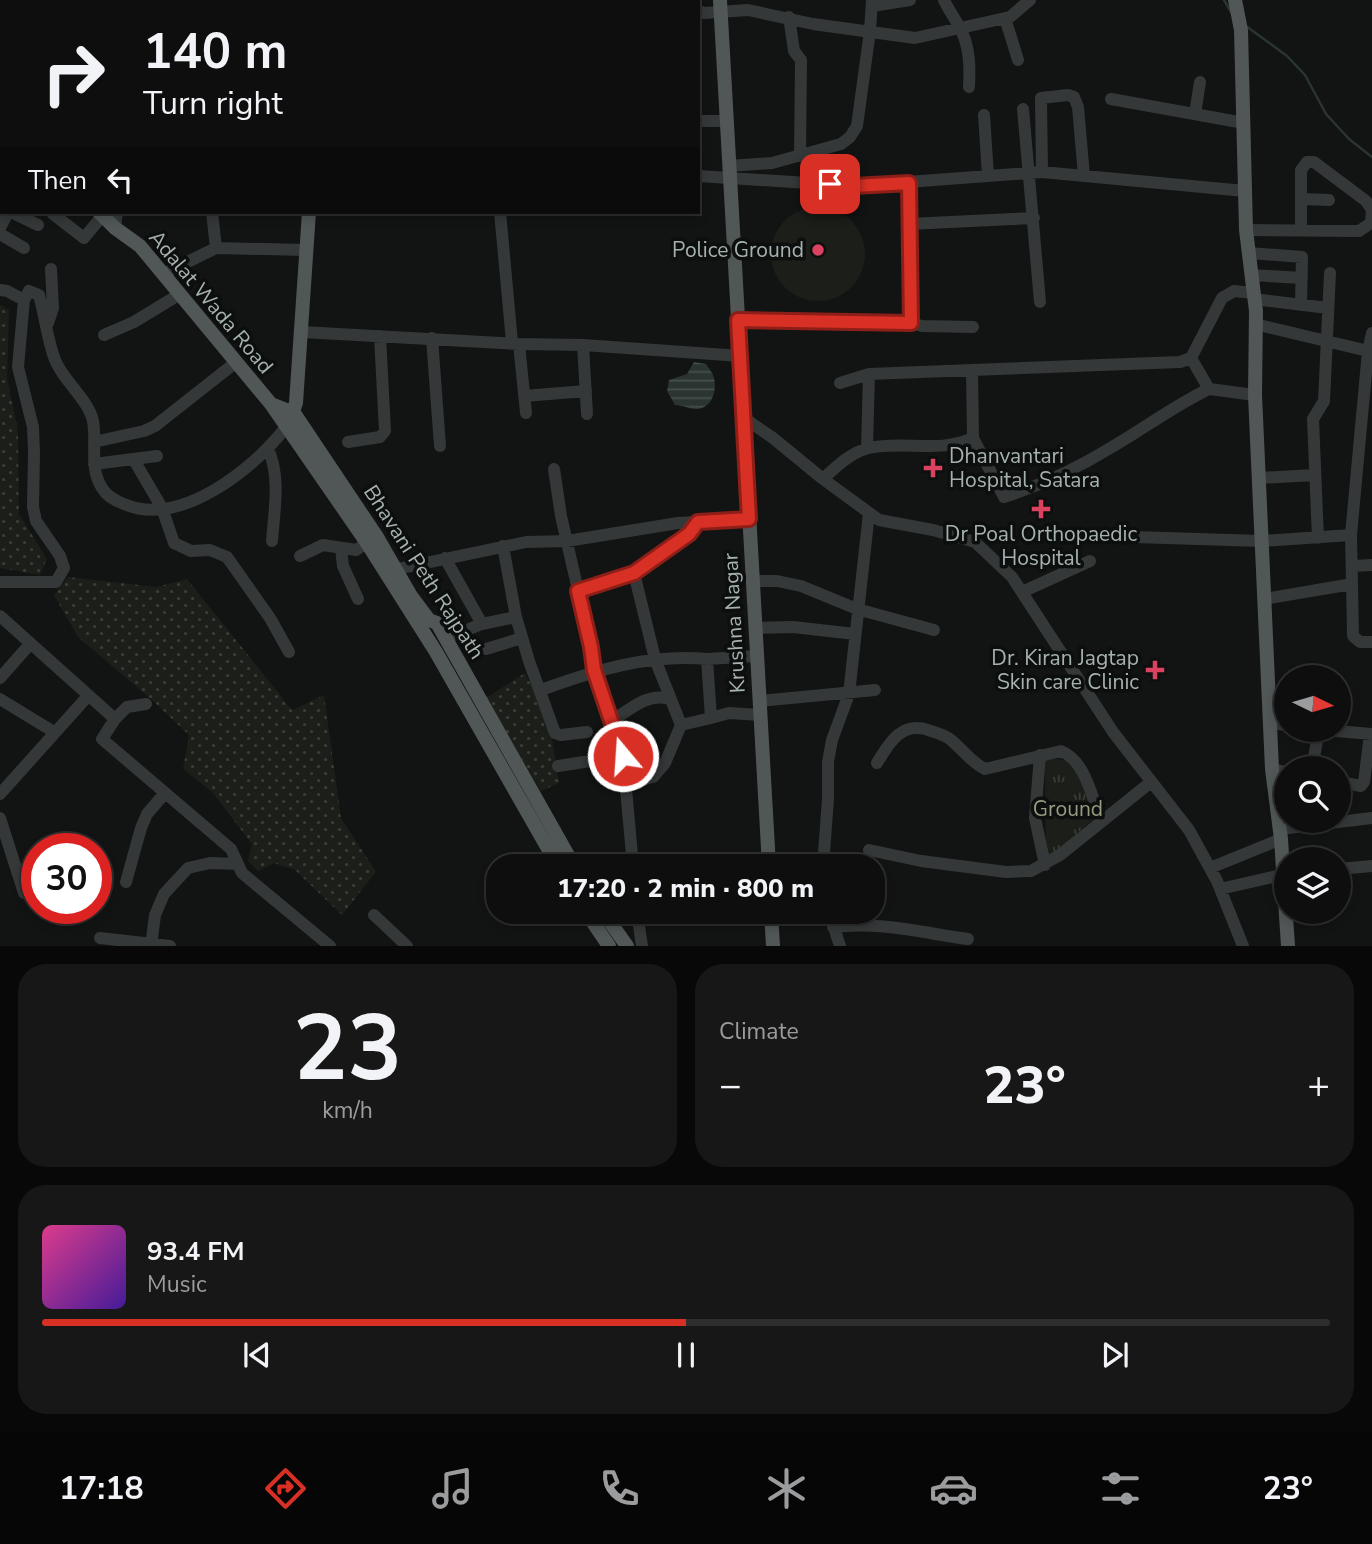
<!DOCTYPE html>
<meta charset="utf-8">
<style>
body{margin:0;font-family:"Nunito Sans",sans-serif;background:#171717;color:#f1f3f6;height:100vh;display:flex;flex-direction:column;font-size:26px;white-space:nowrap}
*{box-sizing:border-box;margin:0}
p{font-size:23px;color:#9b9c9e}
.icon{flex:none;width:38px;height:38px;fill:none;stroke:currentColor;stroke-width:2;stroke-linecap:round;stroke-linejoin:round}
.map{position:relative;height:946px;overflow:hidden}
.panel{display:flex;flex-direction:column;gap:18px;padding:18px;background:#080808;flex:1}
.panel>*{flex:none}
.top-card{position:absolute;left:0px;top:0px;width:700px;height:214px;box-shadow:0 4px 10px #0003,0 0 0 2px #2e2e2e;background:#0e0e0e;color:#f1f3f6;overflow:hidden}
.needle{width:46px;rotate:95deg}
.controls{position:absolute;left:1274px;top:665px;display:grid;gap:14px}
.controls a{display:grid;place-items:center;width:77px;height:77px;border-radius:50%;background:#0e0e0e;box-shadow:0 4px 10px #0003,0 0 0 2px #2e2e2e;font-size:35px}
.speed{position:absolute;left:21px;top:833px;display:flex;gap:14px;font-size:35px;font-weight:700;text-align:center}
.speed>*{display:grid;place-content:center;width:91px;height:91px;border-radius:50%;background:#0e0e0e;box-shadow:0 4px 10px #0003,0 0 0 2px #2e2e2e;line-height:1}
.speed .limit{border:10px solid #d22;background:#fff;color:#111}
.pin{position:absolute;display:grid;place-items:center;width:60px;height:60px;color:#fff;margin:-30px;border-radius:14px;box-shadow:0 4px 10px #0006}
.me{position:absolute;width:77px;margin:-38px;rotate:342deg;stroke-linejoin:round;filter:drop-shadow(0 0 5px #0008)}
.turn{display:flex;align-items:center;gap:24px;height:147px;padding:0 28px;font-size:32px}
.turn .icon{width:91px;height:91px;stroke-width:2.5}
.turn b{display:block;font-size:49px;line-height:60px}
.then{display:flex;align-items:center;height:66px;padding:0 28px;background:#0003;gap:14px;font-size:26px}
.big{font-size:52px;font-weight:800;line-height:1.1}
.panel .tile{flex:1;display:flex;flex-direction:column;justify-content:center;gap:10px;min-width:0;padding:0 24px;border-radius:28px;background:#171717}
.panel .dial{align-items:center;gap:0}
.dial b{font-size:91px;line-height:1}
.song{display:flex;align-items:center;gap:21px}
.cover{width:84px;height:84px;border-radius:10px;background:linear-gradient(135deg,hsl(330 70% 55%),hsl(260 70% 35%))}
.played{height:7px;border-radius:4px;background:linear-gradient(90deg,#d93025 50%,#2e2e2e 50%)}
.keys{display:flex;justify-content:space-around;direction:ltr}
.heat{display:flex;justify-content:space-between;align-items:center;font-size:38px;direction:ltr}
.panel .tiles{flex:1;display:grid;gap:18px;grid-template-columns:1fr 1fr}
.tile:last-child{grid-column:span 2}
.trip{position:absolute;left:486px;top:854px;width:399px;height:70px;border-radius:28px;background:#0e0e0e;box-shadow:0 4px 10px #0003,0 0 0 2px #2e2e2e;font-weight:800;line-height:70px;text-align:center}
.menu{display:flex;height:112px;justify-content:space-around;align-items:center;background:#060606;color:#9b9c9e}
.menu .icon{width:49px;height:49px}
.menu .on{color:#d93025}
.menu b{font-size:32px;color:#f1f3f6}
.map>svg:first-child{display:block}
.grass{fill:url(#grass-dots)}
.park{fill:url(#park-tufts)}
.pitch{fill:#1c1e19}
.water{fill:url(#water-rules)}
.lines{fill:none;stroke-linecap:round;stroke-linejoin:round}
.stream{stroke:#2a3531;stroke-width:2.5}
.minor{stroke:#343838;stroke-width:12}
.major{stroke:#505756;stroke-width:14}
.route-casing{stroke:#8d1f18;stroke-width:18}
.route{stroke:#d93025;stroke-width:12}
.poi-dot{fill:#db4260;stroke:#0d0e0e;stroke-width:2.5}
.labels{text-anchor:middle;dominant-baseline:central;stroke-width:7;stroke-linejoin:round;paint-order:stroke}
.poi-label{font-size:21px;fill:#a5b2b0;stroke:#0d0e0e;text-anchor:end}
.street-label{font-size:21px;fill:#a5b2b0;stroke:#0d0e0e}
.park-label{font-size:21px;fill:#959b7e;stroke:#0d0e0e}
</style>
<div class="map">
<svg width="1372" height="946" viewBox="0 0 1372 946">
<defs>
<pattern id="grass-dots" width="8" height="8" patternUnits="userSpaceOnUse" patternTransform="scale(1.75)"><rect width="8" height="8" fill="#1c1e19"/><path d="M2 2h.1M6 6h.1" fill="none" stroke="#3a3c38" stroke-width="1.8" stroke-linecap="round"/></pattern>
<pattern id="park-tufts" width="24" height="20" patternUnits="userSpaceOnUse" patternTransform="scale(1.75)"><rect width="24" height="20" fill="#1c1e19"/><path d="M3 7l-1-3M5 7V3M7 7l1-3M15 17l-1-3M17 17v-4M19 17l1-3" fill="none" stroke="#3a3c38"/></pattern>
<pattern id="water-rules" width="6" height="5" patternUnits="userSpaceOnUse" patternTransform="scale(1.75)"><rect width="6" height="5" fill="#2a3531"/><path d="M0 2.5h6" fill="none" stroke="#46504c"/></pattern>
</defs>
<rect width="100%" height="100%" fill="#121313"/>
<path class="grass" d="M0,305L9,310L7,378L18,431L19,514L47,559L40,575L0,568Z
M68,577L157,587L187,579L292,710L324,695L341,818L376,872L342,915L295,870L274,863L258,871L248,861L252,844L212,792L183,769L189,735L152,700L78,637L54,595Z
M525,673L549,719L559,783L541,791L486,698Z"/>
<path class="park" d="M1045,757L1071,761L1096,817L1046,860Z"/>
<path class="pitch" d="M771 254a47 47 0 1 1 94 0a47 47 0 1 1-94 0Z"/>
<path class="water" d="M694,362L706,364C709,369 713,373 714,378C717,391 712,408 697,409C690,409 682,405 675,405L667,391L669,380L687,374Z"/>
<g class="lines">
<path class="stream" d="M1224,0L1231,12
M1246,26L1287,56L1305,75L1326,114L1349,139L1372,157"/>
<path class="minor" d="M124,0V2
M187,0L188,2
M455,0V2
M492,0V2
M510,0V2
M661,0L668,2
M685,0V2
M944,0C949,11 956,20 961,30C970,48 970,68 969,87
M21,2L24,0
M68,2L69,0
M152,2V0
M646,2V0
M872,6L910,0
M698,11L704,13L748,10L813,24L915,38L1010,17L1030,0
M0,13L2,12
M789,17L794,51L801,60L800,156
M1005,18L1018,60
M0,76H2
M0,91H2
M1111,99L1244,123
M1023,109L1040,302
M1195,114L1200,82
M984,115L988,176
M698,121H727
M729,166L772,163L841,144L850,137L857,126L870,31L872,0
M1042,172L1041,98L1068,95L1074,97L1078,107L1084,176
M698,176L854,186L1042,172L1245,191
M0,179L2,180
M909,183L911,323
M1301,199L1329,200
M11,212L38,225
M212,212L216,248
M500,212L512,342
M53,214L84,238L103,215
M909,224L1034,218
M0,228L8,212
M115,228L117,212
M1246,230L1359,231L1371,223L1372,210L1366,201L1314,162H1307L1301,170V229
M0,234L24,248
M1249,253L1302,257L1301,305
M163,274L216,248L306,250
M1251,275L1302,278
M0,290L7,291L24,300
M1254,299L1328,308
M738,320L819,323H911L922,326L973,327
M48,323L53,308L51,269
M1255,324L1372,352
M302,332L519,344L583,345L587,414
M104,335L134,322L180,294
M432,338L440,446
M519,344L526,413
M583,345L741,356
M1191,358L1209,389L1255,395
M840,383L869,374L1180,362L1191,358L1222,298L1234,291L1253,293
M524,396L586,391
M744,418L773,438L823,479L879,520L933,530L975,542L1012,577L1113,732L1189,830L1217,881L1243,946
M973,438L1004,497C1042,485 1078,468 1112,447C1145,428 1175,405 1209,389
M94,442L144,431L155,426L235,363
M348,442L380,437L385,431L380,336
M867,448L869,374
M268,449C281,477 274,512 272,541
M134,460L162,508L174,543L191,551L210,550L227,557L270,618L289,652
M94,464L157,456
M554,469L561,516L591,647L594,670L623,756L633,866
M1259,478L1315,475
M823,479C836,467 851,452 869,448C904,440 939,454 973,438L972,371
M1102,536L1262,541L1351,535L1368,351L1372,333
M1318,538L1313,419L1324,401L1330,273
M341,548L343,566L358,599
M300,556L323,545L356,550L367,543
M445,558L482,624
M1352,566L1372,565
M397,569L526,542L567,541L678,523L749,519
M634,573L689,534L698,522
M753,581H777L801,586L857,609L934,630
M0,582H56L64,568L60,556L36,521L33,507L34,453L33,427L18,367L24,300L29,291L39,295C45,315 48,345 56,362C64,381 89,401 93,421C97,443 89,468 102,488C106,495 116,501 124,504C179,528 253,470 286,427
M1352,584L1353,636L1360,642H1372
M578,591L634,573L655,659L681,725L665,763L653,777L626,784
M1022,592L1090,561
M1264,599L1352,584L1351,535
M0,616L115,719L102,739L231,849L242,873L330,946
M516,617L529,661L555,733L561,735L587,732
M755,628L793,627L855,634
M446,638L482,624L516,617L503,546
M486,649L522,638
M0,678L30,644
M541,690C596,670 648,654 707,659
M0,699L54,732
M759,701L875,690
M711,718L729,713L760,715
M115,719L127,707L146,704
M612,721C629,710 648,692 669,699
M1270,723L1286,725
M681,725L711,718L707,659L757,656
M1324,730L1372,734
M1040,755L1035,818L1045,865
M877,763C890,741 903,720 931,731C938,733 946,736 951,740C962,749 972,763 985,769L1061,751C1085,760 1092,798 1101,820
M558,766L623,756
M1312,768L1319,730
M1272,769L1286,772
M1339,782L1361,786L1364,782L1370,734
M0,794L88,696
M0,818L24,893
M1280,829L1372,818
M869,850L921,861L1006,872L1031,871L1060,855L1151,782
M823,866L828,799V762L832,740L849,694L869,513
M1210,868L1281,839
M1339,869L1372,866
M126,882L141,828L147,814L165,793
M1220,889L1286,874
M637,912L642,946
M829,912L840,946
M374,915L407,946
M833,927C879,921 923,933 968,939
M100,938L170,946
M151,946L155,915L164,894L188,868L210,863L238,864"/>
<path class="major" d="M720,0L769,866
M1235,0L1241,30L1246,230L1256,311L1255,395L1272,769L1281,839L1288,946
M325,2V0
M0,150L2,151
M99,212L115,228L140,246L271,404L294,413L377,537L411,596L429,620L437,623L574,866
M271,404L367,543L436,652L558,866
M290,420L296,403L309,212
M586,912L609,946
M603,912L627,946
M771,912L773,946"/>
</g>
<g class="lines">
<defs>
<path id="route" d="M623,756L594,670L591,647L578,591L634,573L689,534L698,522L749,519L738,320L911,323L909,183L854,186L830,184"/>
</defs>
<use href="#route" class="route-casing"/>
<use href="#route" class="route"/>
</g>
<g class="poi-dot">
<circle cx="818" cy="250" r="7"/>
<path d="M929.5 457.5h7v7h7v7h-7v7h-7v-7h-7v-7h7z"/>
<path d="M1037.5 498.5h7v7h7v7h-7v7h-7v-7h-7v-7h7z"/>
<path d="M1151.5 659.5h7v7h7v7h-7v7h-7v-7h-7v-7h7z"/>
</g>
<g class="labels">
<g class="poi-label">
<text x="804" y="250">Police Ground</text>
<text x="949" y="456" text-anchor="start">Dhanvantari<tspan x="949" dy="24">Hospital, Satara</tspan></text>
<text x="1041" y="534" text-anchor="middle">Dr Poal Orthopaedic<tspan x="1041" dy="24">Hospital</tspan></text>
<text x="1139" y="658">Dr. Kiran Jagtap<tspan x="1139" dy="24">Skin care Clinic</tspan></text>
</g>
<g class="street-label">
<text transform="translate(211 302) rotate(50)">Adalat Wada Road</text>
<text transform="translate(424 572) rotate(57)">Bhavani Peth Rajpath</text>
<text transform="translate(734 623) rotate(-93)">Krushna Nagar</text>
</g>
<g class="park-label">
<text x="1068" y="809">Ground</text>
</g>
</g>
</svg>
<div class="controls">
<a><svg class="needle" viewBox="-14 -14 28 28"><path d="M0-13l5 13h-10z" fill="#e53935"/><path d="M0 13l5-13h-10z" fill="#9b9c9e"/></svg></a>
<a><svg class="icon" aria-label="search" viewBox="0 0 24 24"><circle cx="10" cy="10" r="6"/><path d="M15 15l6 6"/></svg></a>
<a><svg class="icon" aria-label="layers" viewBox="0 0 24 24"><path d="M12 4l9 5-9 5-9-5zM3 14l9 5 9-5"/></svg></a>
</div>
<div class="speed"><div class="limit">30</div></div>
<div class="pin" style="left:830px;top:184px;background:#d93025"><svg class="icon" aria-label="arrive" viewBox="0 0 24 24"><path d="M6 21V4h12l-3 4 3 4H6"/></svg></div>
<svg class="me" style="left:623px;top:756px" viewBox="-20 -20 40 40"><circle r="17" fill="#d93025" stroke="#fff" stroke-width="3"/><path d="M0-11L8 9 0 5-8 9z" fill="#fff"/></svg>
<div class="trip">17:20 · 2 min · 800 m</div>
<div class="top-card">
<div class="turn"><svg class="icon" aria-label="right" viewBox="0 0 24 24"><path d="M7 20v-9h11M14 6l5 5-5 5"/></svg><div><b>140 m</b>Turn right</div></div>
<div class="then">Then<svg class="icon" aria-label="left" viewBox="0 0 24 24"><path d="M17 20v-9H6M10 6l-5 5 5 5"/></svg></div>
</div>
</div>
<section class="panel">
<div class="tiles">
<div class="tile dial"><b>23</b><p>km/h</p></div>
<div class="tile"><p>Climate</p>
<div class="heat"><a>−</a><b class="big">23°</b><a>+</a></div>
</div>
<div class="tile">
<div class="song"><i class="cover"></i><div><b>93.4 FM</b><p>Music</p></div></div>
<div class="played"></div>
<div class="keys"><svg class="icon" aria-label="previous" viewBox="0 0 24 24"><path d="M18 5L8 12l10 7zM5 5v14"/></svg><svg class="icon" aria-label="pause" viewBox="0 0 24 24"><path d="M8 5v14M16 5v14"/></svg><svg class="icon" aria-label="next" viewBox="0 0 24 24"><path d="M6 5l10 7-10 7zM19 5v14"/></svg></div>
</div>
</div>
</section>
<nav class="menu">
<b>17:18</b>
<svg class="icon on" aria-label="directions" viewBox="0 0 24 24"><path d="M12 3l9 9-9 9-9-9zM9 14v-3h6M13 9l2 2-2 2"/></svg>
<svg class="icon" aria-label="music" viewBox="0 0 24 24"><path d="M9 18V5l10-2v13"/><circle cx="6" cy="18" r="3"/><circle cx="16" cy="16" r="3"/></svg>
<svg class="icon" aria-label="phone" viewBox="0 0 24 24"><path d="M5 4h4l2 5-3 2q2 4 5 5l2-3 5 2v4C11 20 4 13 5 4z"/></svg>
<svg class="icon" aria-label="climate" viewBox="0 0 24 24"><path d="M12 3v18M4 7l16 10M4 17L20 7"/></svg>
<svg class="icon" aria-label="car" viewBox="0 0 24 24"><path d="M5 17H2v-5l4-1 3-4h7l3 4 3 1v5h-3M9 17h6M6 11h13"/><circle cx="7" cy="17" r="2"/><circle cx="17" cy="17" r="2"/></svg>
<svg class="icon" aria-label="filters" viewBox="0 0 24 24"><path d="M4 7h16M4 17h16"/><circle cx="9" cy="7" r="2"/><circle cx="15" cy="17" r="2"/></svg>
<b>23°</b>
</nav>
